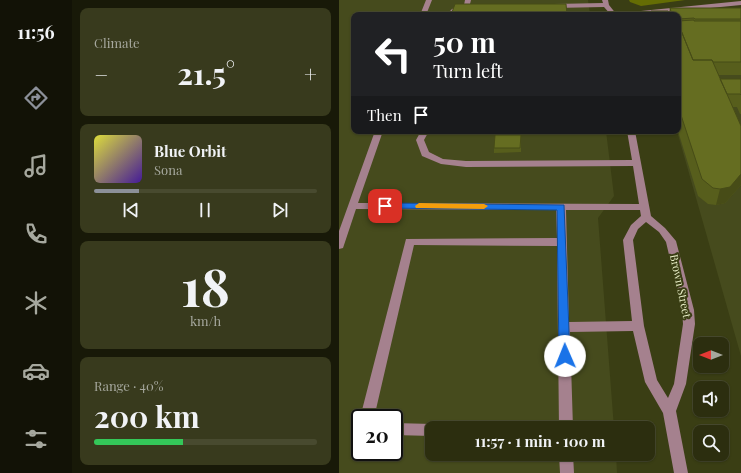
<!DOCTYPE html>
<meta charset="utf-8">
<style>
body{margin:0;font-family:"Playfair Display",serif;background:#383a1d;color:#f1f3f6;height:100vh;display:flex;flex-direction:column;font-size:15px;white-space:nowrap}
*{box-sizing:border-box;margin:0}
p{font-size:13px;color:#a6a89e}
.icon{flex:none;width:22px;height:22px;fill:none;stroke:currentColor;stroke-width:2;stroke-linecap:round;stroke-linejoin:round}
.map{position:relative;flex:1;overflow:hidden}
.side{display:flex;flex-direction:column;gap:8px;padding:8px;background:#181908;width:267px}
.side>*{flex:none}
.banner{position:absolute;left:12px;top:12px;width:330px;height:122px;border-radius:8px;box-shadow:0 1px 3px #0004,0 0 0 1px #484a2f;background:#202124;color:#fff;overflow:hidden}
.needle{width:26px;rotate:270deg}
.buttons{position:absolute;left:354px;top:337px;display:grid;gap:8px}
.buttons a{display:grid;place-items:center;width:36px;height:36px;border-radius:8px;background:#2c2e0f;box-shadow:0 1px 3px #0004,0 0 0 1px #484a2f;font-size:20px}
.speed{position:absolute;left:12px;top:409px;display:flex;gap:8px;font-size:20px;font-weight:700;text-align:center}
.speed>*{display:grid;place-content:center;width:52px;height:52px;border-radius:50%;background:#2c2e0f;box-shadow:0 1px 3px #0004,0 0 0 1px #484a2f;line-height:1}
.speed .limit{border:2px solid #111;border-radius:6px;background:#fff;color:#111}
.pin{position:absolute;display:grid;place-items:center;width:34px;height:34px;color:#fff;margin:-17px;border-radius:8px;box-shadow:0 2px 6px #0006}
.me{position:absolute;width:44px;margin:-22px;rotate:359deg;stroke-linejoin:round;filter:drop-shadow(0 0 3px #0008)}
.turn{display:flex;align-items:center;gap:14px;height:84px;padding:0 16px;font-size:18px}
.turn .icon{width:52px;height:52px;stroke-width:2.5}
.turn b{display:block;font-size:28px;line-height:34px}
.then{display:flex;align-items:center;height:38px;padding:0 16px;background:#0003;gap:8px;font-size:15px}
.big{font-size:30px;font-weight:700;line-height:1.1}
.side .widget{flex:1;display:flex;flex-direction:column;justify-content:center;gap:6px;min-width:0;padding:0 14px;border-radius:8px;background:#383a1d}
.side .dial{align-items:center;gap:0}
.dial b{font-size:52px;line-height:1}
.song{display:flex;align-items:center;gap:12px}
.cover{width:48px;height:48px;border-radius:6px;background:linear-gradient(135deg,hsl(60 70% 55%),hsl(260 70% 35%))}
.played{height:4px;border-radius:2px;background:linear-gradient(90deg,#8c9099 20%,#484a2f 20%)}
.keys{display:flex;justify-content:space-around;direction:ltr}
.heat{display:flex;justify-content:space-between;align-items:center;font-size:22px;direction:ltr}
.charge{height:6px;border-radius:3px;background:linear-gradient(90deg,#34c759 40%,#484a2f 0)}
.trip{position:absolute;left:86px;top:421px;width:230px;height:40px;border-radius:8px;background:#2c2e0f;box-shadow:0 1px 3px #0004,0 0 0 1px #484a2f;font-weight:700;line-height:40px;text-align:center}
main{display:flex;flex:1;min-height:0}
.tabs{display:flex;flex-direction:column;width:72px;justify-content:space-around;align-items:center;background:#121206;color:#a6a89e}
.tabs .icon{width:28px;height:28px}
.tabs .active{color:#8c9099}
.tabs b{font-size:18px;color:#f1f3f6}
.map>svg:first-child{display:block}
.built{fill:#464b1d;fill-rule:evenodd}
.green{fill:#656d04}
.lines{fill:none;stroke-linecap:round;stroke-linejoin:round}
.minor{fill:#a5818e;fill-rule:evenodd}
.wall{fill:#575e1c}
.shaded-wall{fill:#474c17}
.building{fill:#656d21;stroke:#474c17}
.route{fill:#1a73e8;stroke:#114b97}
.slow{fill:#f59e0b}
.labels{text-anchor:middle;dominant-baseline:central;stroke-width:4;stroke-linejoin:round;paint-order:stroke}
.street-label{font-size:11px;fill:#ebf1ca;stroke:#3a3e14}
</style>
<main>
<nav class="tabs">
<b>11:56</b>
<svg class="icon active" aria-label="directions" viewBox="0 0 24 24"><path d="M12 3l9 9-9 9-9-9zM9 14v-3h6M13 9l2 2-2 2"/></svg>
<svg class="icon" aria-label="music" viewBox="0 0 24 24"><path d="M9 18V5l10-2v13"/><circle cx="6" cy="18" r="3"/><circle cx="16" cy="16" r="3"/></svg>
<svg class="icon" aria-label="phone" viewBox="0 0 24 24"><path d="M5 4h4l2 5-3 2q2 4 5 5l2-3 5 2v4C11 20 4 13 5 4z"/></svg>
<svg class="icon" aria-label="climate" viewBox="0 0 24 24"><path d="M12 3v18M4 7l16 10M4 17L20 7"/></svg>
<svg class="icon" aria-label="car" viewBox="0 0 24 24"><path d="M5 17H2v-5l4-1 3-4h7l3 4 3 1v5h-3M9 17h6M6 11h13"/><circle cx="7" cy="17" r="2"/><circle cx="17" cy="17" r="2"/></svg>
<svg class="icon" aria-label="filters" viewBox="0 0 24 24"><path d="M4 7h16M4 17h16"/><circle cx="9" cy="7" r="2"/><circle cx="15" cy="17" r="2"/></svg>
</nav>
<section class="side">
<div class="widget"><p>Climate</p>
<div class="heat"><a>−</a><b class="big">21.5°</b><a>+</a></div>
</div>
<div class="widget">
<div class="song"><i class="cover"></i><div><b>Blue Orbit</b><p>Sona</p></div></div>
<div class="played"></div>
<div class="keys"><svg class="icon" aria-label="previous" viewBox="0 0 24 24"><path d="M18 5L8 12l10 7zM5 5v14"/></svg><svg class="icon" aria-label="pause" viewBox="0 0 24 24"><path d="M8 5v14M16 5v14"/></svg><svg class="icon" aria-label="next" viewBox="0 0 24 24"><path d="M6 5l10 7-10 7zM19 5v14"/></svg></div>
</div>
<div class="widget dial"><b>18</b><p>km/h</p></div>
<div class="widget"><p>Range · 40%</p><b class="big">200 km</b><div class="charge"></div></div>
</section>
<div class="map">
<svg width="402" height="473" viewBox="0 0 402 473">
<rect width="100%" height="100%" fill="#3a3e14"/>
<path class="built" d="M0,0H249L251,15H15V131H267L275,196L259,218L275,428H93V454H277L278,473H0ZM21,418H55V452H21Z
M402,13V356L338,131L339,20Z"/>
<path class="green" d="M290,0H346L302,6L291,2Z"/>
<g class="lines">
<path class="minor" d="M87,0H93L87,15H81Z
M126,0H132L131,4H139L142,6C134,11 123,5 113,15H107L113,9L125,5Z
M263,0H269L270,5L278,15H272L265,7L215,8L212,6L215,4L264,3Z
M402,1V5L300,15H279L282,13Z
M36,131H44L19,203L300,204L294,166L127,167L102,164L83,156L77,140L82,131H90L85,140L90,152L104,159L127,161L293,160L288,131H296L312,216L326,228L337,241L355,310L356,324L347,384L337,411L349,473H335L324,413L306,382L294,331L231,332L234,428H220L218,246L75,245L35,418H21L67,239L218,238L217,210L17,209L4,248L0,249V231ZM227,210H301L302,216L292,225L284,240L293,321L230,322ZM307,222L320,232L327,242L343,310L344,324L335,384L329,398L318,380L305,326L294,240L299,229Z
M55,423L93,424L98,426L99,428H93V436L55,435Z
M220,454H234L235,473H221Z"/>
</g>
<path class="wall" d="M331,8H402V75H379L381,79H402V114H401L398,107H394L402,126V185L386,203L377,205L369,204L359,196L339,131V15H311L312,13L330,14Z
M182,140V152L155,153V148Z"/>
<path class="shaded-wall" d="M402,174V185L386,203L377,205L381,189Z"/>
<path class="building" d="M116,4H227L228,15H112Z
M331,8H402V19H356L355,18L339,19V15H312V11H329L330,15H333Z
M355,20V21H402V62H374L373,60H354L339,23V21Z
M339,23L354,60H373L402,126V174L391,187L381,189L374,188L363,179L339,106Z
M381,79H402V95L401,94H388Z
M156,135H182L181,148H155Z"/>
<path class="route" d="M46,203L225,205L231,356L230,359L226,360L222,359L220,356L218,210L43,208L42,206L43,204Z"/>
<path class="slow" d="M80,203L145,204L149,206L145,209L77,208L76,206Z"/>
<g class="labels">
<g class="street-label">
<text transform="translate(342 286) rotate(78)">Brown Street</text>
</g>
</g>
</svg>
<div class="buttons">
<a><svg class="needle" viewBox="-14 -14 28 28"><path d="M0-13l5 13h-10z" fill="#e53935"/><path d="M0 13l5-13h-10z" fill="#a6a89e"/></svg></a>
<a><svg class="icon" aria-label="sound" viewBox="0 0 24 24"><path d="M4 9h4l5-4v14l-5-4H4zM17 9q2 3 0 6"/></svg></a>
<a><svg class="icon" aria-label="search" viewBox="0 0 24 24"><circle cx="10" cy="10" r="6"/><path d="M15 15l6 6"/></svg></a>
</div>
<div class="speed"><div class="limit">20</div></div>
<div class="pin" style="left:46px;top:206px;background:#d93025"><svg class="icon" aria-label="arrive" viewBox="0 0 24 24"><path d="M6 21V4h12l-3 4 3 4H6"/></svg></div>
<svg class="me" style="left:226px;top:356px" viewBox="-20 -20 40 40"><circle r="19" fill="#fff"/><path d="M0-13L10 11 0 6-10 11z" fill="#1a73e8"/></svg>
<div class="trip">11:57 · 1 min · 100 m</div>
<div class="banner">
<div class="turn"><svg class="icon" aria-label="left" viewBox="0 0 24 24"><path d="M17 20v-9H6M10 6l-5 5 5 5"/></svg><div><b>50 m</b>Turn left</div></div>
<div class="then">Then<svg class="icon" aria-label="arrive" viewBox="0 0 24 24"><path d="M6 21V4h12l-3 4 3 4H6"/></svg></div>
</div>
</div>
</main>
